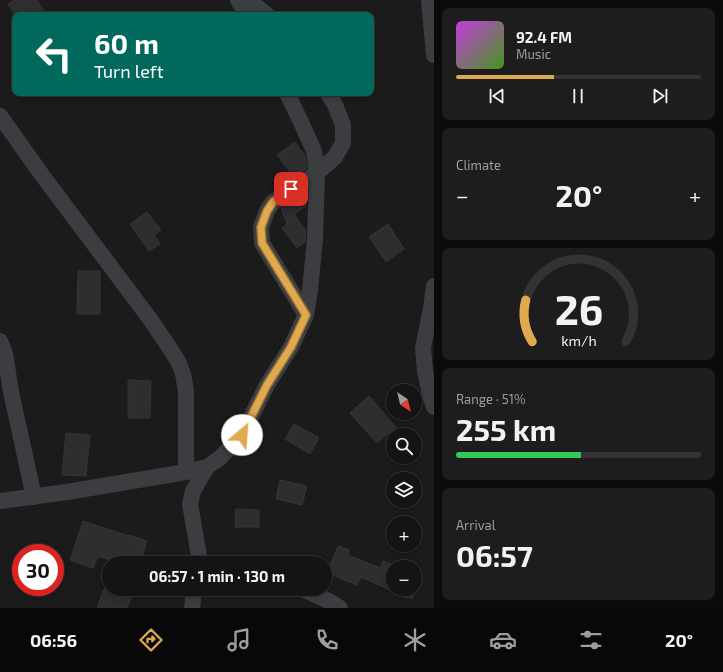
<!DOCTYPE html>
<meta charset="utf-8">
<style>
body{margin:0;font-family:"Exo 2",sans-serif;background:#1d1d1e;color:#f1f3f6;height:100vh;display:flex;flex-direction:column;font-size:15px;white-space:nowrap}
*{box-sizing:border-box;margin:0}
p{font-size:13px;color:#9d9ea0}
.icon{flex:none;width:22px;height:22px;fill:none;stroke:currentColor;stroke-width:2;stroke-linecap:round;stroke-linejoin:round}
.map{position:relative;flex:1;overflow:hidden}
.panel{display:flex;flex-direction:column;gap:8px;padding:8px;background:#0b0b0c;width:289px}
.panel>*{flex:none}
.banner{position:absolute;left:12px;top:12px;width:362px;height:84px;border-radius:8px;box-shadow:0 2px 6px #0003,0 0 0 1px #333334;background:#00695c;color:#fff;overflow:hidden}
.needle{width:26px;rotate:145deg}
.tools{position:absolute;left:386px;top:384px;display:grid;gap:8px}
.tools a{display:grid;place-items:center;width:36px;height:36px;border-radius:50%;background:#141415;box-shadow:0 2px 6px #0003,0 0 0 1px #333334;font-size:20px}
.speed{position:absolute;left:12px;top:544px;display:flex;gap:8px;font-size:20px;font-weight:700;text-align:center}
.speed>*{display:grid;place-content:center;width:52px;height:52px;border-radius:50%;background:#141415;box-shadow:0 2px 6px #0003,0 0 0 1px #333334;line-height:1}
.speed .limit{border:6px solid #d22;background:#fff;color:#111}
.pin{position:absolute;display:grid;place-items:center;width:34px;height:34px;color:#fff;margin:-17px;border-radius:8px;box-shadow:0 2px 6px #0006}
.me{position:absolute;width:44px;margin:-22px;rotate:27deg;stroke-linejoin:round;filter:drop-shadow(0 0 3px #0008)}
.turn{display:flex;align-items:center;gap:14px;height:84px;padding:0 16px;font-size:18px}
.turn .icon{width:52px;height:52px;stroke-width:2.5}
.turn b{display:block;font-size:28px;line-height:34px}
.big{font-size:30px;font-weight:700;line-height:1.1}
.panel .card{flex:1;display:flex;flex-direction:column;justify-content:center;gap:6px;min-width:0;padding:0 14px;border-radius:8px;background:#1d1d1e}
.panel .dial{align-items:center;gap:0}
.dial svg{height:104px;overflow:visible;fill:none;stroke:#333334;stroke-width:7;stroke-linecap:round;text-anchor:middle}
.dial text{fill:#f1f3f6;stroke:none}
.song{display:flex;align-items:center;gap:12px}
.cover{width:48px;height:48px;border-radius:6px;background:linear-gradient(135deg,hsl(290 70% 55%),hsl(100 70% 35%))}
.played{height:4px;border-radius:2px;background:linear-gradient(90deg,#e0a94f 40%,#333334 40%)}
.keys{display:flex;justify-content:space-around;direction:ltr}
.heat{display:flex;justify-content:space-between;align-items:center;font-size:22px;direction:ltr}
.charge{height:6px;border-radius:3px;background:linear-gradient(90deg,#34c759 51%,#333334 0)}
.trip{position:absolute;left:102px;top:556px;width:230px;height:40px;border-radius:20px;background:#141415;box-shadow:0 2px 6px #0003,0 0 0 1px #333334;font-weight:700;line-height:40px;text-align:center}
.tabs{display:flex;height:64px;justify-content:space-around;align-items:center;background:#080808;color:#9d9ea0}
.tabs .icon{width:28px;height:28px}
.tabs .selected{color:#e0a94f}
.tabs b{font-size:18px;color:#f1f3f6}
main{display:flex;flex:1;min-height:0}
.map>svg:first-child{display:block}
.building{fill:#2e2e30;stroke:#353538}
.lines{fill:none;stroke-linecap:round;stroke-linejoin:round}
.minor{stroke:#3c3d41;stroke-width:16}
.route-casing{stroke:#926e33;stroke-width:10}
.route{stroke:#e0a94f;stroke-width:7}
</style>
<main>
<div class="map">
<svg width="434" height="608" viewBox="0 0 434 608">
<rect width="100%" height="100%" fill="#1b1b1c"/>
<path class="building" d="M15,0H37L46,15H15L8,4Z
M295,142L305,156L307,168L294,177L277,155Z
M307,191L306,206L294,214L306,231L305,242L297,248L282,228L287,224L281,208Z
M147,212L161,230L154,235L160,244L149,251L130,224Z
M388,224L404,249L386,262L369,237Z
M78,271H100V314H77Z
M128,380L151,381L150,418H128Z
M369,396L396,427L377,443L350,413Z
M294,424L319,438L310,454L285,439Z
M66,433L90,435L86,476L62,475Z
M280,480L307,486L302,505L276,499Z
M236,509L259,510V527H235Z
M83,521L129,536V535L147,541L140,563H118L98,556L93,568L70,560Z
M338,546L349,550L348,555L380,568L383,561L398,567H393V589H415V574L422,577L412,599L407,597L406,598L395,594V592L361,577L357,585L327,573Z
M104,589H135L127,608H97Z"/>
<g class="lines">
<path class="minor" d="M238,0L246,15
M249,0L267,15
M429,0L434,55
M0,116L42,175L150,319L165,341L178,361L183,374L186,391V472
M434,286L431,308L423,348L425,371L430,395L434,407
M306,315L262,243L261,227L267,211L273,202L317,173L335,157L343,143V125L335,105L328,93
M0,341L5,353L11,392L34,497
M0,501L67,492L186,472L207,467L220,458L242,435L267,385L291,347L306,315L310,290L315,239L317,173L314,151L300,120L287,93
M198,563L199,556L190,504L193,491L207,467
M302,589L329,601L340,608
M192,608L194,589"/>
</g>
<g class="lines">
<defs>
<path id="route" d="M242,435L267,385L291,347L306,315L262,243L261,227L267,211L273,202L291,189"/>
</defs>
<use href="#route" class="route-casing"/>
<use href="#route" class="route"/>
</g>
</svg>
<div class="tools">
<a><svg class="needle" viewBox="-14 -14 28 28"><path d="M0-13l5 13h-10z" fill="#e53935"/><path d="M0 13l5-13h-10z" fill="#9d9ea0"/></svg></a>
<a><svg class="icon" aria-label="search" viewBox="0 0 24 24"><circle cx="10" cy="10" r="6"/><path d="M15 15l6 6"/></svg></a>
<a><svg class="icon" aria-label="layers" viewBox="0 0 24 24"><path d="M12 4l9 5-9 5-9-5zM3 14l9 5 9-5"/></svg></a>
<a>+</a>
<a>−</a>
</div>
<div class="speed"><div class="limit">30</div></div>
<div class="pin" style="left:291px;top:189px;background:#d93025"><svg class="icon" aria-label="arrive" viewBox="0 0 24 24"><path d="M6 21V4h12l-3 4 3 4H6"/></svg></div>
<svg class="me" style="left:242px;top:435px" viewBox="-20 -20 40 40"><circle r="19" fill="#fff"/><path d="M0-13L10 11 0 6-10 11z" fill="#e0a94f"/></svg>
<div class="trip">06:57 · 1 min · 130 m</div>
<div class="banner">
<div class="turn"><svg class="icon" aria-label="left" viewBox="0 0 24 24"><path d="M17 20v-9H6M10 6l-5 5 5 5"/></svg><div><b>60 m</b>Turn left</div></div>
</div>
</div>
<section class="panel">
<div class="card">
<div class="song"><i class="cover"></i><div><b>92.4 FM</b><p>Music</p></div></div>
<div class="played"></div>
<div class="keys"><svg class="icon" aria-label="previous" viewBox="0 0 24 24"><path d="M18 5L8 12l10 7zM5 5v14"/></svg><svg class="icon" aria-label="pause" viewBox="0 0 24 24"><path d="M8 5v14M16 5v14"/></svg><svg class="icon" aria-label="next" viewBox="0 0 24 24"><path d="M6 5l10 7-10 7zM19 5v14"/></svg></div>
</div>
<div class="card"><p>Climate</p>
<div class="heat"><a>−</a><b class="big">20°</b><a>+</a></div>
</div>
<div class="card dial"><svg viewBox="0 0 100 80">
<path d="M14 69A42 42 0 1 1 86 69"/>
<path d="M14 69A42 42 0 0 1 9 37" stroke="#e0a94f"/>
<text x="50" y="56" font-size="32" font-weight="700">26</text>
<text x="50" y="72" font-size="11">km/h</text>
</svg></div>
<div class="card"><p>Range · 51%</p><b class="big">255 km</b><div class="charge"></div></div>
<div class="card"><p>Arrival</p><b class="big">06:57</b></div>
</section>
</main>
<nav class="tabs">
<b>06:56</b>
<svg class="icon selected" aria-label="directions" viewBox="0 0 24 24"><path d="M12 3l9 9-9 9-9-9zM9 14v-3h6M13 9l2 2-2 2"/></svg>
<svg class="icon" aria-label="music" viewBox="0 0 24 24"><path d="M9 18V5l10-2v13"/><circle cx="6" cy="18" r="3"/><circle cx="16" cy="16" r="3"/></svg>
<svg class="icon" aria-label="phone" viewBox="0 0 24 24"><path d="M5 4h4l2 5-3 2q2 4 5 5l2-3 5 2v4C11 20 4 13 5 4z"/></svg>
<svg class="icon" aria-label="climate" viewBox="0 0 24 24"><path d="M12 3v18M4 7l16 10M4 17L20 7"/></svg>
<svg class="icon" aria-label="car" viewBox="0 0 24 24"><path d="M5 17H2v-5l4-1 3-4h7l3 4 3 1v5h-3M9 17h6M6 11h13"/><circle cx="7" cy="17" r="2"/><circle cx="17" cy="17" r="2"/></svg>
<svg class="icon" aria-label="filters" viewBox="0 0 24 24"><path d="M4 7h16M4 17h16"/><circle cx="9" cy="7" r="2"/><circle cx="15" cy="17" r="2"/></svg>
<b>20°</b>
</nav>
